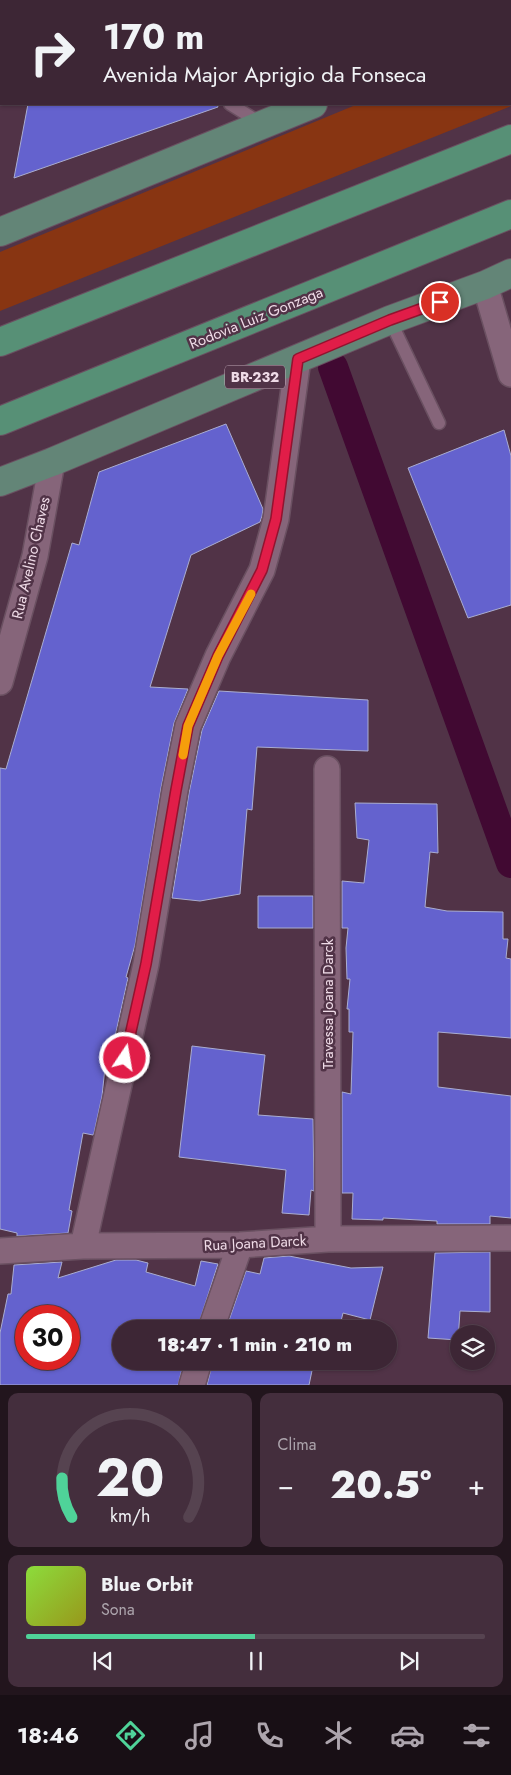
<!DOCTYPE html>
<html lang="pt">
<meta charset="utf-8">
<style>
body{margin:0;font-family:Jost,sans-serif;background:#442e3d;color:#f1f3f6;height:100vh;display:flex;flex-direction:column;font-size:19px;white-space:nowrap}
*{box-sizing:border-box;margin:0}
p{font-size:16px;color:#ada5ad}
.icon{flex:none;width:28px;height:28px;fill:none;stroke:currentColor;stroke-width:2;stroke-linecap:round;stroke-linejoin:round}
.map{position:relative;height:1385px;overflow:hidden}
.details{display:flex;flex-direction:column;gap:8px;padding:8px;background:#22151d;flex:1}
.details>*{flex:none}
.hud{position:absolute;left:0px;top:0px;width:511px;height:105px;box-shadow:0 1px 4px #0004,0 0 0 1px #564350;background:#3d2635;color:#f1f3f6;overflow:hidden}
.fabs{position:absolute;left:450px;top:1325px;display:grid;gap:10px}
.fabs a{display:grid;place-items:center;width:45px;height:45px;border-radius:50%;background:#3d2635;box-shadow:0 1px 4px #0004,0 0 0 1px #564350;font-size:25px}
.speed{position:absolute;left:15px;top:1305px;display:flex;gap:10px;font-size:25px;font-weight:700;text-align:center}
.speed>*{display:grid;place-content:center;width:65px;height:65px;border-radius:50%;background:#3d2635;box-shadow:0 1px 4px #0004,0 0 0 1px #564350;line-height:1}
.speed .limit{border:8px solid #d22;background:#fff;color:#111}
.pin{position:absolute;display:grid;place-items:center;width:42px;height:42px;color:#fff;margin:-21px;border:2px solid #fff;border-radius:50%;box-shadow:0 1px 5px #0007}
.me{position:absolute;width:55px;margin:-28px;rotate:12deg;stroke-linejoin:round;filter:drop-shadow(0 0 4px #0008)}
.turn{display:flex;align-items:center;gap:18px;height:105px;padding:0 20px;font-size:22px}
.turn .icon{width:65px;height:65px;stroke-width:2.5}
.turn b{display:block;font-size:35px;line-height:42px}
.big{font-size:38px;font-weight:800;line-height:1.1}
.details .widget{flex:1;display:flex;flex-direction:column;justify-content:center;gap:8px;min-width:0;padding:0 18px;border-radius:10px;background:#442e3d}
.details .dial{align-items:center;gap:0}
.dial svg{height:130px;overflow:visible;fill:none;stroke:#564350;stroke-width:7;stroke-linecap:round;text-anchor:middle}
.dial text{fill:#f1f3f6;stroke:none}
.song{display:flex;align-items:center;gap:15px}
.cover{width:60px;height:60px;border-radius:8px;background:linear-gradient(135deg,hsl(90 70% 55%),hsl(60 70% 35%))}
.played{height:5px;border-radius:2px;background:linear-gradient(90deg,#4fd399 50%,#564350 50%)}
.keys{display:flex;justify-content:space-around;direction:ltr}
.heat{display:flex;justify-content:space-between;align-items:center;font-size:28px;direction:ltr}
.details .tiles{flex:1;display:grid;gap:8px;grid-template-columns:1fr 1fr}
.widget:last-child{grid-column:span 2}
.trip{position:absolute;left:112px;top:1320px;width:285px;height:50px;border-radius:25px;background:#3d2635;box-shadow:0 1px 4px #0004,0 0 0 1px #564350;font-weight:800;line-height:50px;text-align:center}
.dock{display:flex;height:80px;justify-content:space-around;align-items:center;background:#180f15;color:#ada5ad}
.dock .icon{width:35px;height:35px}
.dock .current{color:#4fd399}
.dock b{font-size:22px;color:#f1f3f6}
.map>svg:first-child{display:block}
.green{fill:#883512}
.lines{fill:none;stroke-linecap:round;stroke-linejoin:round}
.canal{stroke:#410932;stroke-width:30}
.building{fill:#6462ce;stroke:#aaadd1;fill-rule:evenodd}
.service-casing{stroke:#6a5061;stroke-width:15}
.minor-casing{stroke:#6a5061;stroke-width:28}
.tertiary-casing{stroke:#6a5061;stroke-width:30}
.primary-casing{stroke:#6a5061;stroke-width:30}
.trunk-casing{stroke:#6a5061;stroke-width:30}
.service{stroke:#86657a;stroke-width:12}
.minor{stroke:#86657a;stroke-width:25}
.tertiary{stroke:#86657a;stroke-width:28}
.primary{stroke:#638577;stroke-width:28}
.trunk{stroke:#579076;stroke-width:28}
.route-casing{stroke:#92132f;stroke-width:12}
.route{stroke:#e11d48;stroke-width:9}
.slow{stroke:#f59e0b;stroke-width:9}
.labels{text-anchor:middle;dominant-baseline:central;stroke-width:5;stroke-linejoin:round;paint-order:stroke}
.shield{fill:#513347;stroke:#c0a9b7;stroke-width:1}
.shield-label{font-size:14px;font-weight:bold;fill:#efdbe7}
.street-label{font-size:15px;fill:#efdbe7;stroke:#513347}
</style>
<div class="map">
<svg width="511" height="1385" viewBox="0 0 511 1385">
<rect width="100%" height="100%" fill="#513347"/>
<path class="green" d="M510,41L511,106L0,311V252L358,104H510Z"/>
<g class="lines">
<path class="canal" d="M333,367L511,863"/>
</g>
<path class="building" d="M28,104H217L218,107L14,178Z
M226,424L263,509L262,516L260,522L191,555L150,687L188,689L174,723L161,788L135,945L126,977L128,978L110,1059L106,1058L102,1096L94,1133L93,1135L83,1133L69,1210L72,1211L68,1233L17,1236V1233L0,1229V768L6,769L72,543L79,545L99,472Z
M504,430L511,456V605L468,618L408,468Z
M219,691L368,700V751L257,747L252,810L247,809L240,894L200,901L172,898L189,793L202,730Z
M355,803L437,804L438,853L430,852L425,907L447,911L503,912V939H508L506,958L511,959V1038L438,1032V1087L511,1096V1218L490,1216V1224H437V1221L383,1218V1220L352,1219L353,1193H342V1092L351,1094L353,1032H349V1009H347L350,979H347L346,948L348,928H342V881L364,883L369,840L357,838Z
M258,896H313V928H258Z
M192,1046L265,1055L258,1115L313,1119L314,1191L311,1190L309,1215L282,1213L286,1170L179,1157Z
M490,1252V1312L460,1311L458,1340L428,1338L435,1253Z
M289,1256L351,1268L383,1267L370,1320L343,1313L339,1329H226L246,1271L260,1274L264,1258Z
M116,1260H136L148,1263L146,1272L195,1286L201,1261L218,1264L197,1329H121V1361H184L178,1385H0V1333L8,1294H11L14,1265L62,1262L58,1278ZM26,1316H69V1359H26Z
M213,1361H314L309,1385H207Z"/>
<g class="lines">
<defs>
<path id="service" d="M230,104L262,124
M390,320L439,423"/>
<path id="minor" d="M485,285L511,374
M0,682L35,556L52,462
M327,769L328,1239
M83,1246L146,964L175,790L188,726L218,656L262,570L276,519L298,359
M0,1251L83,1246L240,1245L328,1239L511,1238
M211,1329L240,1245
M192,1385L199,1361"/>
<path id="tertiary" d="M12,1V0
M0,34L1,31"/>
<path id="primary" d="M510,21H511
M0,232L313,104
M0,482L52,462L390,320L485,285L511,273"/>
<path id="trunk" d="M0,342L511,139
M0,421L511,214"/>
</defs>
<use href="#service" class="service-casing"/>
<use href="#minor" class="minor-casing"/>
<use href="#tertiary" class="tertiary-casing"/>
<use href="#primary" class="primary-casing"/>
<use href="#trunk" class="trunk-casing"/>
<use href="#service" class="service"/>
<use href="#minor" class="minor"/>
<use href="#tertiary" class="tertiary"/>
<use href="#primary" class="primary"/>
<use href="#trunk" class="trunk"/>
</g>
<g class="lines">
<defs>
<path id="route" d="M125,1058L146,964L176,790L188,726L218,656L262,570L276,519L298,359L390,320L440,302"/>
</defs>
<use href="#route" class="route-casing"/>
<use href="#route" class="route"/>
<path class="slow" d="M183,755L188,726L218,656L251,594"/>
</g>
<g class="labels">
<rect class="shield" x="225" y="365.5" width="60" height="23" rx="4"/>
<g class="shield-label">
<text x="255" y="377">BR-232</text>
</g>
<g class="street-label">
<text transform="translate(256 318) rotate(-22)">Rodovia Luiz Gonzaga</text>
<text transform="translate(31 558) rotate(-77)">Rua Avelino Chaves</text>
<text transform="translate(328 1004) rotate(-90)">Travessa Joana Darck</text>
<text transform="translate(255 1243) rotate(-3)">Rua Joana Darck</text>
</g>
</g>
</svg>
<div class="fabs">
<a><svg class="icon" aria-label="layers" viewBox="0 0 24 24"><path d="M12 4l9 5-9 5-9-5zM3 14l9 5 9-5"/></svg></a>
</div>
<div class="speed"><div class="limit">30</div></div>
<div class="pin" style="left:440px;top:302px;background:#d93025"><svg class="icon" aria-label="arrive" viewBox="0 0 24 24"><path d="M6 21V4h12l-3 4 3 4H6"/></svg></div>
<svg class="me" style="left:125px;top:1058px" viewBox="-20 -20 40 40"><circle r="17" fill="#e11d48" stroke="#fff" stroke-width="3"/><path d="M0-11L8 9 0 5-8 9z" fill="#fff"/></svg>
<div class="trip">18:47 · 1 min · 210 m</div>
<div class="hud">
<div class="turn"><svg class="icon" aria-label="right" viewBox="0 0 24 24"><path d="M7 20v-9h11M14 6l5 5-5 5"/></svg><div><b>170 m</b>Avenida Major Aprigio da Fonseca</div></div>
</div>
</div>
<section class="details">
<div class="tiles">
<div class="widget dial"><svg viewBox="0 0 100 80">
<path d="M14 69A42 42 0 1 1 86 69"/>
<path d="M14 69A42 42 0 0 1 8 45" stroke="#4fd399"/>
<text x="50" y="56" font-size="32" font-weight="700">20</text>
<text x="50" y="72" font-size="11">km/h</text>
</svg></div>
<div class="widget"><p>Clima</p>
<div class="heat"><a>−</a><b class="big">20.5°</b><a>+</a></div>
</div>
<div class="widget">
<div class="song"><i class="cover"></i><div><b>Blue Orbit</b><p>Sona</p></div></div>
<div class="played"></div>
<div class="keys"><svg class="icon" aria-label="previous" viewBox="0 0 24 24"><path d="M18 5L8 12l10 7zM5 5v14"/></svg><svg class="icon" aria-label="pause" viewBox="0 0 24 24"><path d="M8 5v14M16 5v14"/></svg><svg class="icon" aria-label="next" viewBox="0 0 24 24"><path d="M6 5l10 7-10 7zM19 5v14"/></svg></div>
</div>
</div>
</section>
<nav class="dock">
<b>18:46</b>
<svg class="icon current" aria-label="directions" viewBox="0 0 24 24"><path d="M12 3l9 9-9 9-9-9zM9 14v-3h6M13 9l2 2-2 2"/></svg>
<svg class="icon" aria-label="music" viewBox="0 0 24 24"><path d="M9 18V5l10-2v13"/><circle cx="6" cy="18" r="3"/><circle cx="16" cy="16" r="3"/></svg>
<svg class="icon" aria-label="phone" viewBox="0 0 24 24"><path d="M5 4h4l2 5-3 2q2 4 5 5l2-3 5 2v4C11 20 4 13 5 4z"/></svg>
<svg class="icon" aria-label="climate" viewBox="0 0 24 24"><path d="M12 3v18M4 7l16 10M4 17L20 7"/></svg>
<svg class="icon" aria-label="car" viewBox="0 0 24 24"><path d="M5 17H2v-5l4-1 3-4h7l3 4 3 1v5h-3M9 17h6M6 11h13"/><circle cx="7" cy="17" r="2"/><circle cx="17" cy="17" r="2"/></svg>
<svg class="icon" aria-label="filters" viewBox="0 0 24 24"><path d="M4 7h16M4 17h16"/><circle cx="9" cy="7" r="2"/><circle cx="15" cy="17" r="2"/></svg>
</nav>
